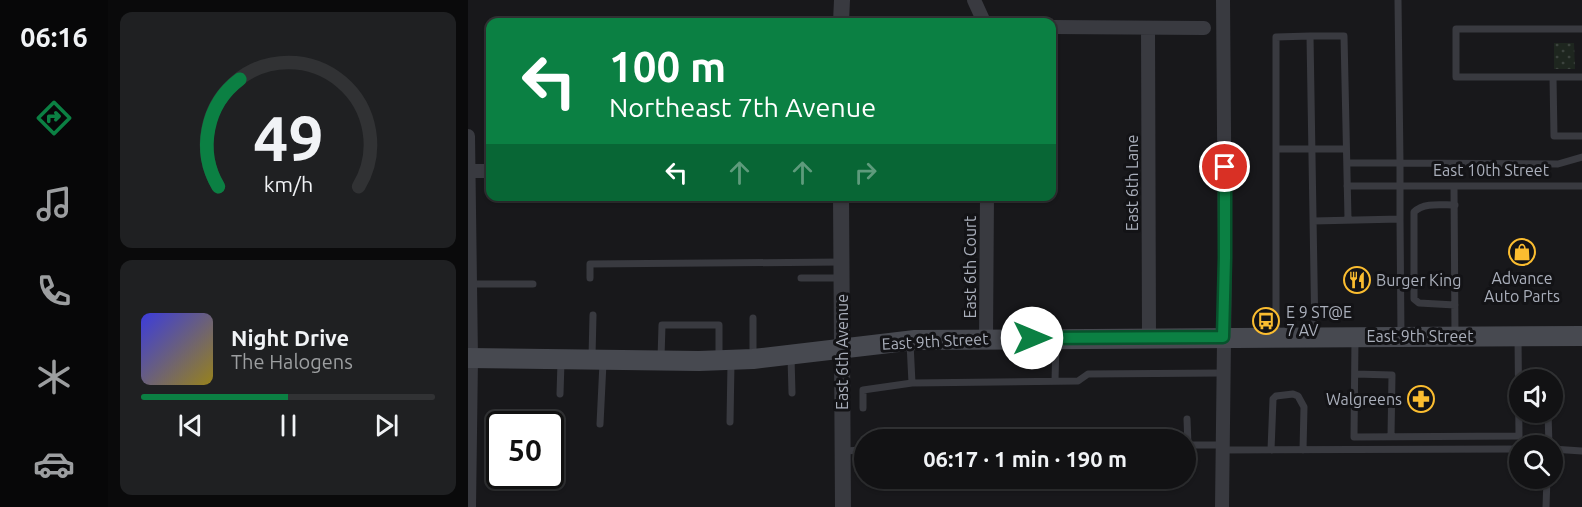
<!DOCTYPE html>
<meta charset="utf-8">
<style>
body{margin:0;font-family:Ubuntu,sans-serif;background:#1f2022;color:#f1f3f6;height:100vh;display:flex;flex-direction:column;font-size:22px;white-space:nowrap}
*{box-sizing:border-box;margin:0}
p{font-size:20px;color:#9c9ea0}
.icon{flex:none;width:33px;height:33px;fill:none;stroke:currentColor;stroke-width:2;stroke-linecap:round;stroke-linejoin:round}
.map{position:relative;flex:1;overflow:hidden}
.details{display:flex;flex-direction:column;gap:12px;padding:12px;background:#0a0a0b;width:360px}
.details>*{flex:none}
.top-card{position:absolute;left:18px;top:18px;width:570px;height:183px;border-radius:12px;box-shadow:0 2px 4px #0004,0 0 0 2px #313234;background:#0b8043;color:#fff;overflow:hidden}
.controls{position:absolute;left:1041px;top:369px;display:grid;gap:12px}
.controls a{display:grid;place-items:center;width:54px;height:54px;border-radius:50%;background:#121214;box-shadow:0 2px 4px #0004,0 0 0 2px #313234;font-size:30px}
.speed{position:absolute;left:18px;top:411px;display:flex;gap:12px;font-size:30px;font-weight:700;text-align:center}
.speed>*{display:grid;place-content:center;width:78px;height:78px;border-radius:50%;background:#121214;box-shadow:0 2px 4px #0004,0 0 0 2px #313234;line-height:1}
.speed .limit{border:3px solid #111;border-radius:9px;background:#fff;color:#111}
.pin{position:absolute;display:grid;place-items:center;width:51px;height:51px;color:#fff;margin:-26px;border:3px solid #fff;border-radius:50%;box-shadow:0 2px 6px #0007}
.me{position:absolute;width:66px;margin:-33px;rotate:90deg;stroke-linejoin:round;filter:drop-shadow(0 0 4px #0008)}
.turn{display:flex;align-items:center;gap:21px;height:126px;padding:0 24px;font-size:27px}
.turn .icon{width:78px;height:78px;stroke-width:2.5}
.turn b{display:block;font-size:42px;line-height:51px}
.lanes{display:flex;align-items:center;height:57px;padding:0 24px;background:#0003;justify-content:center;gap:30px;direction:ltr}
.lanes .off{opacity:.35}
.details .tile{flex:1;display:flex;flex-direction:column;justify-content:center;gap:9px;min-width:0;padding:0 21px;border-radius:12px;background:#1f2022}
.details .dial{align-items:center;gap:0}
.dial svg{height:156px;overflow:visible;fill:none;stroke:#313234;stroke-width:7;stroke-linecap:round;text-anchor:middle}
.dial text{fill:#f1f3f6;stroke:none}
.song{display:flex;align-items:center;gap:18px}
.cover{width:72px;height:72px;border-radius:9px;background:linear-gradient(135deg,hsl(240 70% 55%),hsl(50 70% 35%))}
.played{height:6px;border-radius:3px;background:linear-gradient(90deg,#0b8043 50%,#313234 50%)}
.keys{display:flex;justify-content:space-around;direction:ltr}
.trip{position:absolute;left:386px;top:429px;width:342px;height:60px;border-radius:30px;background:#121214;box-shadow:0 2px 4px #0004,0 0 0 2px #313234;font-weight:600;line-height:60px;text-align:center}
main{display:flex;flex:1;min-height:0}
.dock{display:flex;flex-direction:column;width:108px;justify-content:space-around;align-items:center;background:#070708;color:#9c9ea0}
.dock .icon{width:42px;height:42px}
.dock .selected{color:#0b8043}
.dock b{font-size:27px;color:#f1f3f6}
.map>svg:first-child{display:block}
.green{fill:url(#green-dots)}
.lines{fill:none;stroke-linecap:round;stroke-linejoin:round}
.service{stroke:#393a40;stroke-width:7}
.minor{stroke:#393a40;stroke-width:14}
.tertiary{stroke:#393a40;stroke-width:16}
.secondary{stroke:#474950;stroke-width:20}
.route-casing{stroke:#07532c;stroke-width:15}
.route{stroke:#0b8043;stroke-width:10}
.labels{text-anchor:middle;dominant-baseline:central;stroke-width:6;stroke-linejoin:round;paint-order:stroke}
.street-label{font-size:16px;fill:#aaafbb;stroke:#131316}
.poi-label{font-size:16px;fill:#aaafbb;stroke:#131316;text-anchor:start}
</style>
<main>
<nav class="dock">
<b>06:16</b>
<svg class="icon selected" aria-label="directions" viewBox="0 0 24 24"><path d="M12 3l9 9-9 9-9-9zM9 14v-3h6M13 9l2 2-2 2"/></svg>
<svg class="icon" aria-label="music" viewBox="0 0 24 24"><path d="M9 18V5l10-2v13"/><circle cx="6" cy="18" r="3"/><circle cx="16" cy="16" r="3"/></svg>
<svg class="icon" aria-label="phone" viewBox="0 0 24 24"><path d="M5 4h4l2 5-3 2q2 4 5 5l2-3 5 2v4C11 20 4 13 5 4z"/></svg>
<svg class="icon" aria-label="climate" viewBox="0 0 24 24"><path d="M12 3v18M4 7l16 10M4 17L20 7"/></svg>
<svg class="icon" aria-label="car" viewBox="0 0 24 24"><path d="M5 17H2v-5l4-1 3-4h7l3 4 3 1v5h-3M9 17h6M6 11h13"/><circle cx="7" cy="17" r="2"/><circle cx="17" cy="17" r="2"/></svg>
</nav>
<section class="details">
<div class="tile dial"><svg viewBox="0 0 100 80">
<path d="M14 69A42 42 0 1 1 86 69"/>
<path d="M14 69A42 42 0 0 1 25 14" stroke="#0b8043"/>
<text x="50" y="56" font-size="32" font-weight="700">49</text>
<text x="50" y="72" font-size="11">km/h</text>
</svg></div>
<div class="tile">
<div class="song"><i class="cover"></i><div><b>Night Drive</b><p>The Halogens</p></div></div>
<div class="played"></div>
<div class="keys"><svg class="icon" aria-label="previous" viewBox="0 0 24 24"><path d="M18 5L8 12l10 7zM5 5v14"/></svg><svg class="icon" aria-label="pause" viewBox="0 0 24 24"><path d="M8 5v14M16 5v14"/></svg><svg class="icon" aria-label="next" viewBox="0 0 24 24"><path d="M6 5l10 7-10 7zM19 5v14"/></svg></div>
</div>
</section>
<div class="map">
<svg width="1114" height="507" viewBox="0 0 1114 507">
<defs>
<pattern id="green-dots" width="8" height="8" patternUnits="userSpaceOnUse" patternTransform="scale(1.5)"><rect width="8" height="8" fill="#1e261f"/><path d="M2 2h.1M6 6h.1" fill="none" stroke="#3c433e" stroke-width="1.8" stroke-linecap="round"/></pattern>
</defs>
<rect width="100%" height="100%" fill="#18181b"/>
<path class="green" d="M1086,43H1106L1107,69H1086Z"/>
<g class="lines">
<path class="service" d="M1114,29H988V77H1114
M842,36H876L880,219
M1085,77L1086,136H1114
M808,149H878
M879,163H932L930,0
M879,186H1114
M986,186L987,334
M987,205C973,205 956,202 946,212V299L951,303L987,305
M932,219L933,336
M845,221L932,219V163L1090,164L1114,157
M122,278V264L373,262
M333,278H373
M2,284H65
M285,318V357
M808,335V37L842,36L847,337
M887,339L886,437L1051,436L1050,338
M124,357L125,315
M323,357L324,393
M193,358L194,325H251V358
M887,374L924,375L923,436
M1051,378H1080V380
M587,381L588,342
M444,383L610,381L620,374L754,373
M92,394L93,362
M395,408V390L444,383L442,343
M1080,412L1081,446
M719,419L720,445
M262,422L263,363
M132,424L135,363
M717,445H754
M1084,449L1114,451
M754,450L1052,449
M803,450L805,399L808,396L825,394L830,396L836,407L835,450
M375,451L396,450
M1078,507L1079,478"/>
<path class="minor" d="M506,0L516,22
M584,27L736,28
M680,28L681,337
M0,136L3,358L1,507
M0,171H22
M518,338L519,196
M754,507L757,258L755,0"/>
<path class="tertiary" d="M373,22L374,0
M373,196L375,507"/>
<path class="secondary" d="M0,358L231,361L285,359L447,340L1114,336"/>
</g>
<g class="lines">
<defs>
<path id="route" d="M564,338L755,337L757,258V167"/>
</defs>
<use href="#route" class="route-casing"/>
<use href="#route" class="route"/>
</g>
<defs>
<symbol id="shop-ring" viewBox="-11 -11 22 22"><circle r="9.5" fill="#131316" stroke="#fbbd30" stroke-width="1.5"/><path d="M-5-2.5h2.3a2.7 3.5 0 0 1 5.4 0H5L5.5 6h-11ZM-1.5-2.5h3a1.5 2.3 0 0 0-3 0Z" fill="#fbbd30"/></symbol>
<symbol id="restaurant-ring" viewBox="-11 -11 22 22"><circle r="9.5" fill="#131316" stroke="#fbbd30" stroke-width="1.5"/><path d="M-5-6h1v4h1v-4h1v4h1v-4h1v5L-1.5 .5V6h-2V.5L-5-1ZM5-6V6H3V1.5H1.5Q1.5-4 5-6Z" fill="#fbbd30"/></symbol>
<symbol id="bus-ring" viewBox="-11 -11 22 22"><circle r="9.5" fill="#131316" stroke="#fbbd30" stroke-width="1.5"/><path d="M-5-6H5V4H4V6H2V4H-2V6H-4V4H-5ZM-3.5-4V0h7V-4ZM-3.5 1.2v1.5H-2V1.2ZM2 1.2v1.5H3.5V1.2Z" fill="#fbbd30"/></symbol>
<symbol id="pharmacy-ring" viewBox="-11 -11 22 22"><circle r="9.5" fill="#131316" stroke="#fbbd30" stroke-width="1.5"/><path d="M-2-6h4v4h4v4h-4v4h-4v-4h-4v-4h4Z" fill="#fbbd30"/></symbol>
</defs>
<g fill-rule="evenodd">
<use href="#shop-ring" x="1039" y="237" width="30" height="30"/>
<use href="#restaurant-ring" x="874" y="265" width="30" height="30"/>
<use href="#bus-ring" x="783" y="306" width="30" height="30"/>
<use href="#pharmacy-ring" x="938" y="384" width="30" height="30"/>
</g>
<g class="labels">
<g class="street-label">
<text x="1023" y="170">East 10th Street</text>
<text transform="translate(664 183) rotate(-90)">East 6th Lane</text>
<text transform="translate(502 267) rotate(-90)">East 6th Court</text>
<text x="952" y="336">East 9th Street</text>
<text transform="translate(467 341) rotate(-3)">East 9th Street</text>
<text transform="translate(374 352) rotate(-90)">East 6th Avenue</text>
</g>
<g class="poi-label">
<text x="1054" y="278" text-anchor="middle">Advance<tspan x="1054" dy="18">Auto Parts</tspan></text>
<text x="908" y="280">Burger King</text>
<text x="818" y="312">E 9 ST@E<tspan x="818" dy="18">7 AV</tspan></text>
<text x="934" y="399" text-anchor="end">Walgreens</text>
</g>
</g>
</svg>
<div class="controls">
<a><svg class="icon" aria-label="sound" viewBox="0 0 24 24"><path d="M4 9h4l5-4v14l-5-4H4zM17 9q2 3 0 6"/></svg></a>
<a><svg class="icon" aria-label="search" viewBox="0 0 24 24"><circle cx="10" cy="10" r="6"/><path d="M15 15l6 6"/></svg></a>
</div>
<div class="speed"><div class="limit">50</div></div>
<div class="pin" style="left:757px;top:167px;background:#d93025"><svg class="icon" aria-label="arrive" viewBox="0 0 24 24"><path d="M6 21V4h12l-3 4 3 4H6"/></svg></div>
<svg class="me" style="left:564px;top:338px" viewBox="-20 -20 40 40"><circle r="19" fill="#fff"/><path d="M0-13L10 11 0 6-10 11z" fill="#0b8043"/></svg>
<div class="trip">06:17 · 1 min · 190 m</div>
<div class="top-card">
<div class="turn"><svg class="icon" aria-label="left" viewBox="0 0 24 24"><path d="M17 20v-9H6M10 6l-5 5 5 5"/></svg><div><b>100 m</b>Northeast 7th Avenue</div></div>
<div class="lanes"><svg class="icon" aria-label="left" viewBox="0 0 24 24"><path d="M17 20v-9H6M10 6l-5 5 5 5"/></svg><svg class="icon off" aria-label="ahead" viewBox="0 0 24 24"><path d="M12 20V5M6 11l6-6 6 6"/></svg><svg class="icon off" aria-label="ahead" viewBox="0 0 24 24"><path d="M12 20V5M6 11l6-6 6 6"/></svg><svg class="icon off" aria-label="right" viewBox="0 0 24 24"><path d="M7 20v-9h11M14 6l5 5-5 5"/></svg></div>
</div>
</div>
</main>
